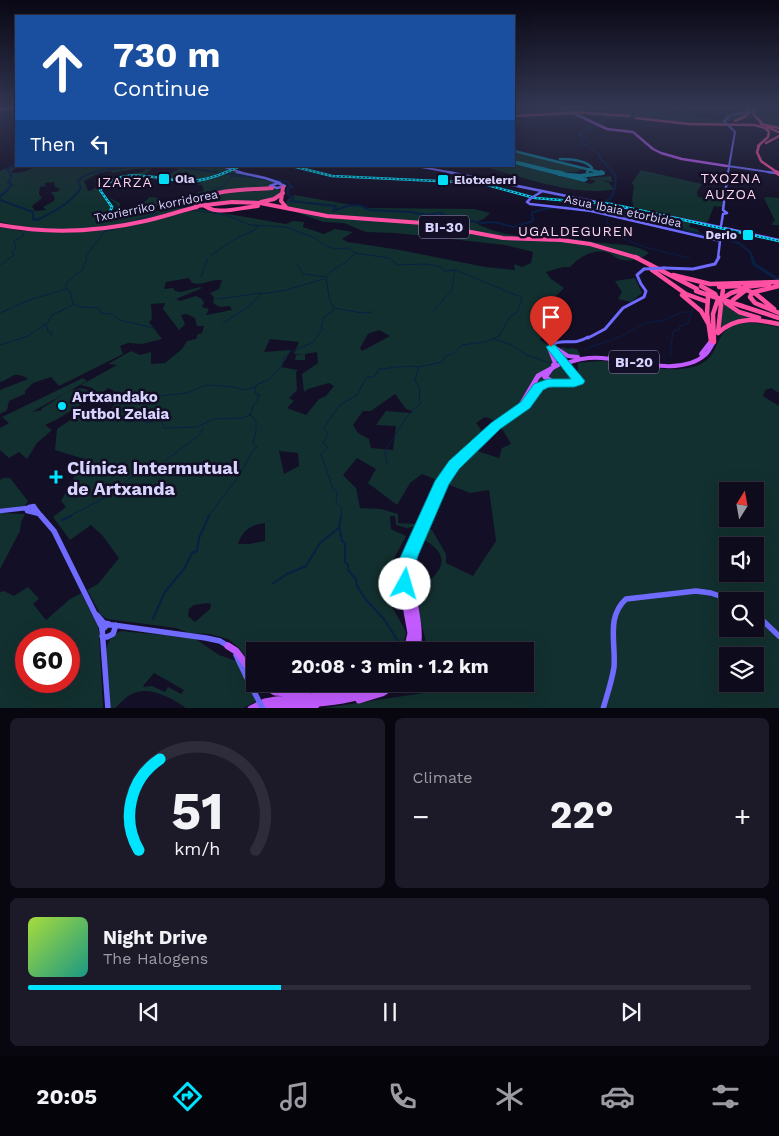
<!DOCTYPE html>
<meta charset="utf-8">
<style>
body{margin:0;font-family:"Work Sans",sans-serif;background:#1c1929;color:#f1f3f6;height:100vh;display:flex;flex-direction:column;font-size:19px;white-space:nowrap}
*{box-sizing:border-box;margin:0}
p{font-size:16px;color:#9b9ba3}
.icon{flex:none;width:28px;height:28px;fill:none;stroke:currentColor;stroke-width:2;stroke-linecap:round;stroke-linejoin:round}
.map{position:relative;height:708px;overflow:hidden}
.details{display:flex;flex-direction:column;gap:10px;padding:10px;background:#08060f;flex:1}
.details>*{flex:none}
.top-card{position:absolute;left:15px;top:15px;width:500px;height:152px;border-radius:0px;box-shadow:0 5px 20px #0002,0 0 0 1px #2e2b3b;background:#1a4fa0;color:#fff;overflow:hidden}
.needle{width:32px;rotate:11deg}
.tools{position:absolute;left:719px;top:482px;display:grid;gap:10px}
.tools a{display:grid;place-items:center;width:45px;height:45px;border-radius:0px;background:#0e0b1c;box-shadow:0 5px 20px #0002,0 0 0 1px #2e2b3b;font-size:25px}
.speed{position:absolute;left:15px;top:628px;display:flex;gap:10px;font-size:25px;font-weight:700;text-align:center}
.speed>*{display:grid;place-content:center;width:65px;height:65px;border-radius:50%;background:#0e0b1c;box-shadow:0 5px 20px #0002,0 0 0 1px #2e2b3b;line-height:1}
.speed .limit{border:8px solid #d22;background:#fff;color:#111}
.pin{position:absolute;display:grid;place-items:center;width:42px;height:42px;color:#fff;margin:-51px -21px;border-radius:50% 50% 50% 0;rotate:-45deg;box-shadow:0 0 5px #0007}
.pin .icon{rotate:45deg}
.me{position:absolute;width:55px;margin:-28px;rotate:6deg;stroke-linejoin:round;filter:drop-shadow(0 0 4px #0008)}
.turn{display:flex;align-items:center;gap:18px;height:105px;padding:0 15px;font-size:22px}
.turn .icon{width:65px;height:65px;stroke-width:2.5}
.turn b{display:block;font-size:35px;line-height:42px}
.then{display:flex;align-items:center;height:48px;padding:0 15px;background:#0003;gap:10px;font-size:19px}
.big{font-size:38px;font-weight:700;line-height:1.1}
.details .tile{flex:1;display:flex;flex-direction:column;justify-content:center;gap:8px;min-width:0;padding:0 18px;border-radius:8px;background:#1c1929}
.details .dial{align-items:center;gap:0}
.dial svg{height:130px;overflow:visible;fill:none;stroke:#2e2b3b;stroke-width:7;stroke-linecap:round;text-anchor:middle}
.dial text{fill:#f1f3f6;stroke:none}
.song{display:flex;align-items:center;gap:15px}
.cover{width:60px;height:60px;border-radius:8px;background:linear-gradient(135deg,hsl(80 70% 55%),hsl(170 70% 35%))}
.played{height:5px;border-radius:2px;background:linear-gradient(90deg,#00e5ff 35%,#2e2b3b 35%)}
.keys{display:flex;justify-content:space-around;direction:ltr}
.heat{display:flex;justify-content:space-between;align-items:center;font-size:28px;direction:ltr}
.details .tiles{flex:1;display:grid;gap:10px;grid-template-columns:1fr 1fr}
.tile:last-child{grid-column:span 2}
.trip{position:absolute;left:246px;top:642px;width:288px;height:50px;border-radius:0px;background:#0e0b1c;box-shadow:0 5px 20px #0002,0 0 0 1px #2e2b3b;font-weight:700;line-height:50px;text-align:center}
.menu{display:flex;height:80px;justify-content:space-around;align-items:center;background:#06040b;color:#9b9ba3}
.menu .icon{width:35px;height:35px}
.menu .current{color:#00e5ff}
.menu b{font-size:22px;color:#f1f3f6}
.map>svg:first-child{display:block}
.green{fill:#12302f;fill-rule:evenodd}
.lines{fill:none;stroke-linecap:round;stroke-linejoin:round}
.stream-far1{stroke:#0a1f44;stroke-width:1}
.stream{stroke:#0a1f44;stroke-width:2}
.river-far1{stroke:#0a1f44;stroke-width:2}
.river{stroke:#0a1f44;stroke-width:3}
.taxiway-far1{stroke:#0a7a92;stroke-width:2.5}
.taxiway{stroke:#0a7a92;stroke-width:4}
.runway{fill:#0a7a92;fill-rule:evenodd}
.secondary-far4{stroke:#6f6bff;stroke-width:2}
.secondary-far3{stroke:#6f6bff;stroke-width:2.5}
.secondary-far2{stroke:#6f6bff;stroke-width:3}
.secondary-far1{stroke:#6f6bff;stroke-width:4.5}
.secondary{stroke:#6f6bff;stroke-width:5.5}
.primary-far3{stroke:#c25bff;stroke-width:2.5}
.primary-far2{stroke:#c25bff;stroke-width:4}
.primary-far1{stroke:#c25bff;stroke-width:5}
.primary{stroke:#c25bff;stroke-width:7}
.highway-far2{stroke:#ff4fa3;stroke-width:2.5}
.highway-far1{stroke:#ff4fa3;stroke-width:4}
.highway{stroke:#ff4fa3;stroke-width:4.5}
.rail-casing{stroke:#00e5ff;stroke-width:2.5}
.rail{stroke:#130f26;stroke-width:1;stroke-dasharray:2;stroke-linecap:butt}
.secondary-bridge-far3{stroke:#6f6bff;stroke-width:2}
.secondary-bridge-far2{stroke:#6f6bff;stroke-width:2.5}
.secondary-bridge-far1{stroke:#6f6bff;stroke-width:3}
.secondary-bridge{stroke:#6f6bff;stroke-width:5.5}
.highway-bridge-far2{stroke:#ff4fa3;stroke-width:2.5}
.highway-bridge-far1{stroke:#ff4fa3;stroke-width:4}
.highway-bridge{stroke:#ff4fa3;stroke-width:4.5}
.route{fill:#00e5ff;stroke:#0095a6}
.poi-dot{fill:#00e5ff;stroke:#130f26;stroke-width:2}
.labels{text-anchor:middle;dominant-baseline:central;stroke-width:5;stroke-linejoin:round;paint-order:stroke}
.far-poi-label{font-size:12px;font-weight:bold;fill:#d9d4ff;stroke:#130f26;text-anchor:start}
.far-street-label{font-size:12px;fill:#d9d4ff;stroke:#130f26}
.far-neighbourhood-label{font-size:14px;letter-spacing:1px;fill:#ffd6f0;stroke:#130f26}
.shield{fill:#130f26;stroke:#9e99be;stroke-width:1}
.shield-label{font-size:14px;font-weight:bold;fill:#d9d4ff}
.poi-label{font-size:15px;font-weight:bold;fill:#d9d4ff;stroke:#130f26;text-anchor:start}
.near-poi-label{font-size:18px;font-weight:bold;fill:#d9d4ff;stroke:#130f26;text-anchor:start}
</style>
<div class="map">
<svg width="779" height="709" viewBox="0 0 779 709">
<rect width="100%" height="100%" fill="#130f26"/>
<path class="green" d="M514,108H597L588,109L589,112L566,110L569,112L514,115Z
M611,108L667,110L670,111L666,113L667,115H676L674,113L684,114L685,111C691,112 695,116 701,118C708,119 711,117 718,120L726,117L724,115L727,114L748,113C722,133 666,121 636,117L635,119L615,116L603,121L602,120L607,115L627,117L606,113V110H613Z
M754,108H779V128C767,125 755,122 754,108Z
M514,152L579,167L583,169C567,178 531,165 514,160Z
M514,164L591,184L596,181L589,179L590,178L611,176L612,182L601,180L609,183L614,189C577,198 519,176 482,166H514Z
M36,166H220C236,176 257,172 274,180L275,182L269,186L249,192L279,189L281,194L265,201L203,204L201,201L218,192L200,198L198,202L200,205C180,209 160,216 140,220C94,230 46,233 0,222V171L7,168L10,170V168L15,167L16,168L11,171L12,173C21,173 28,171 36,166ZM168,167L179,169L163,177L200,183L198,185H202L204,191L198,192L184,205H170L161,211H152L161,202L160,198L150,197L131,214L120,215V203L108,197L117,205L110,219L115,205L101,195L99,191L100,187L120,177L146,174L151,169H146L142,172L110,178L90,191H88L84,181L99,173L110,171L113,173L135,169ZM54,182L55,187L60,189L57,192H51L55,198L54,201L43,207L46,210L35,211L32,206L42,198L39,194L40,187L45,186V183Z
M641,170L702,184L697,192L698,197L719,200L720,197H723L722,207L714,206L707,224L634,208L632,200L634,185L631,184Z
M294,195L370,208L474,209L490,213L484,219L474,222C495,234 523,238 548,239C553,239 558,238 563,238C576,238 589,242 601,243C620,245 633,243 649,253C641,259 629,263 619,259C615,258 612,254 609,253C594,248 579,257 570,267H563L546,272L550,278L564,288L551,301L559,304L561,308L559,314H540L538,317L539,321L559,333L542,336L540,340C547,345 554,346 561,351V347L569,349L570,348L577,349L581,355L562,356L554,363L578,375V363C586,362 596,361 604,361C634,363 666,375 696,366C715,360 714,345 724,332C736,318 763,324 779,327V393L771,388L765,390L763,396L779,406V708H324L430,692L431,684H525V651H428C424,630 416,611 416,590C421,585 428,582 432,578C455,556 432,544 414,534L416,526L407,528L396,525L395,516H390L391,529L406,536L380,585L406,632L402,651H255V669L238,647L228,639L210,634L189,633L176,628L107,619L101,615L87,590L98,584L119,558L102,535L91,525L70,540L53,517L66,507L61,501L84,459L55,450L57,429L81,413L95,421L113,407L116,401L107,397L114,391L108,388L100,395L92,388L81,385L117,365L108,364L131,351L140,355L151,352V364L165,363L182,349L187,341L196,339L198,334L202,333L204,326H197L195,318L187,314L181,315L185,324L179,330L163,309L165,303L151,304L152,319L149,322L162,339L142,344L128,343L120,346L123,354L59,386L51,377L33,383L25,391V394L9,401L7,410L0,414V390L28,379C13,369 12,379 0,382V227L21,231H85L137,224L199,209L286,224L293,221L304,222L303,227L324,234L335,229L353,232L342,239L348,242L400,250L485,267L515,270L514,264L522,267L531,263L533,252L505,245L396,233L366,232L344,223L323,222L293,211L286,205L287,200ZM189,278L192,283C201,286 210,279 222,280L219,289L210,293L214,297L213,303L220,307L230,306L232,310L206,315L209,309L202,307L204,303L202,299L196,296L180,301L176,299L202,288L200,287L181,292L175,291L173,288L164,289L166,282ZM379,330L390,336L362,351L360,348L368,334ZM270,339L299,342L294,354L304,355H296L295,360H305V354L317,352L318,363L302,374L304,392L308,389L329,383L334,386L326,396L319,399L306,415L287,408L294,401L289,398L297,390L296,372L298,370L281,367L291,350L264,352ZM395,394L406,409L412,411V413L386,411L376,425L396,426L393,450L371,448L369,439L358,433L353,425L363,411H371ZM485,417C499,420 504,432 511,444L502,448L499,458L477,451L489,440L476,423ZM279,451L298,453L299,466L284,474ZM357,458L376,469L368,483L397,505L410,483L422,474L470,493L489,490L496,541L473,576L446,563V554L432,530L416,524L398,523V514L381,509L360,508L356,488L343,475ZM728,491H755V519H728ZM265,523V541L249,544H238C242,531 250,525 265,523ZM728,546H755V574H728ZM728,601H755V629H728ZM208,603L211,604L210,609L195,622L188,616L189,609L194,605ZM728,656H755V684H728Z
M767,197L779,198V225H772L773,222H771L775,221L764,198Z
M568,201L603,203L626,211V212L658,221L660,215L691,223L689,227L697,229L700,233L593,209L572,206Z
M635,278L642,293L631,302L618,299L622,292L615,281Z
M721,301L729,306L766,321H733L721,327Z
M83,378L87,381L32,412L42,410V408C54,403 76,379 91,392L90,399L56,420L45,425L52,430L37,443L27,459L19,452L9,458L0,450V428L9,423L2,417Z
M3,478H10L28,501L25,506L0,509V480Z
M0,513L25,514L21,522L20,531L0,569Z
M28,587L39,599L33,604L46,620L70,599L81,593L98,626L99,634L103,708L0,709V592L4,591L14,596ZM26,639H69V681H26Z
M121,631L194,638L219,655L237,661L257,701L243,708H184L185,707C171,698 147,684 130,695C124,698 120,704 115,708H110C108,688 95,640 121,631ZM154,673L184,690L181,694L168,687L165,692L152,686L144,687L143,686Z
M271,684H369C351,692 287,694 271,684Z"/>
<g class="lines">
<path class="stream-far1" d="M771,110L779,111
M758,116L762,108
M748,122V118L751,117
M753,126L763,131L767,136
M775,140L779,143
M215,170L217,166
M187,207L201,195L224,186L231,177L236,176
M192,210L226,215L250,225L285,227L315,238L324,245L336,249L349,248L355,253
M163,211L187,206
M609,216L606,221L611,227L609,230C633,247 662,251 690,258
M130,222L158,213
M355,253L389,258L398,265L425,264L441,267L444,271L456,270L518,296
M211,255L238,237L255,230L258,226H256
M297,264L303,274L325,277
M0,265L14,255L12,252L16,248L14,241L23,236L25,230
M201,277L208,258
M289,289L324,279
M218,299L261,293
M334,308L362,313L372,312
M433,311L452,290L455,270
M0,313L29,300L66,289
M111,314L101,313L98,308L80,307L73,304L70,291L66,289V283L84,268L83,266L87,260L86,256L105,231L113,230
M113,314L119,320L154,328
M223,323L250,306L261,294L288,290
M44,325L47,326L48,332L52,333L50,337
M494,339L512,345L525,354L552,364
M0,345L28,336L48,322L52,315L73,305
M584,349L620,337L645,323L665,320L682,312H690
M673,358L670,355L673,331L679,330L680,326L688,323L693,308
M277,371L282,366L284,357L292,351L312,343L323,328L321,327L324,317L334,310L329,298L326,276C335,267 347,264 354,254
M144,398L187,393L206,385L234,387L245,390L254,387
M127,422L140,420L148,423L157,419L162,422L164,428L197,427L213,419L242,418L250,415L254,404L258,401L257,397L260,395L255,393L256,385L270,379L275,372
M387,464L385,451L408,415L421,403L419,401L420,389L415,380L419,367L442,362L445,357L454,353L462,345L485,342L499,336L510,317L517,312L522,298L520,296
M68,517L110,495L131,477L156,468L198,436L204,428
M208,517C218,502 230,489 240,474C247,465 248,454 257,447L253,443L256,432V420L250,415
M341,517L342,508L336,502L337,492L333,489L321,454L328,447L323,443L328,435L324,427L340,405L357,395L366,378L375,376L379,369C393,368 406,365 419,367"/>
<path class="stream" d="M341,516L339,526L342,541L345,543V562L348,565V570L356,579L357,586L367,601L384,619L401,646
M62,520L71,516
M272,584L287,574L306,566L320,543L340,527
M153,619L165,592L184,569L192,553L197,551L199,538L209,516"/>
<path class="river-far1" d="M607,108L609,114
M601,160L598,153L581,143L585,137L578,134L609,118V115
M603,161L616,176L615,188
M173,166L270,180
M277,180L287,182
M288,183L292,187L288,188V195L294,198L290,201L336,206L333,211L347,206L359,205L370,210L411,212L426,215L440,213L464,223L472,221L482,223L495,222L513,227L533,221L532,213C551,205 570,206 590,208L739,243L751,253L752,258
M0,197L12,185L8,182L12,176L7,169L16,164
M0,200L33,212V219L36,220C53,213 70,204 81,188L78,180C99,166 127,168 151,166
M605,201L611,198L614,189
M591,207L602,203"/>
<path class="river" d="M752,257L754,264L779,280"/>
<path class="taxiway-far1" d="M514,151L603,173H601
M560,159C570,159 586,160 592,168L587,172
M539,169L562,173"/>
<path class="taxiway" d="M556,172L562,173
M559,174L580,176L603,173L601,172"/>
<path class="runway" d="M514,160L587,178L588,180L584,182L514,164Z"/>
<path class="secondary-far4" d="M724,121L731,115L746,112L748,108
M728,125L735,132L729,166
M221,166L243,173
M416,166L454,173
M728,166L775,173
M728,173L729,167"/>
<path class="secondary-far3" d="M237,172L265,178L280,183
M448,172L720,227
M768,172L775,173
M278,183L285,186L277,188L270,186Z
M533,197L541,192
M530,199L527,202L530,204L591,211L720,241L718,258
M721,226L723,214L727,213L723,210L728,172
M725,228L779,240"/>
<path class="secondary-far2" d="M664,268L693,269L715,264L719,257
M641,284L637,275L644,269
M588,338L605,329L623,308L644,297L646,291L641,284
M560,357L551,345C564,337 572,347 588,337
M569,367L571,370"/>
<path class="secondary-far1" d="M560,383H576L579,381L570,369
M34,506L35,509L31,512L27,511L29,507Z
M35,508L42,517
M0,511L27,508
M31,512L39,514"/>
<path class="secondary" d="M41,516L54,531L102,628L108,709
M755,613L779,636
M97,615L104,623L109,624
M102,630L107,625H113L206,638L220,641L228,646
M102,636L107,637L113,634L116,625
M236,655L246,676
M603,709C607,695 612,681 614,667C616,643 606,617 626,599L696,591L711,593L734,601"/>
<path class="primary-far3" d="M0,110L11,108
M571,112L607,129L633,132L653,149L661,153L682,159L727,166"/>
<path class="primary-far2" d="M551,345L568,356L578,357
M551,345L549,348L555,363L553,365
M701,354L711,341
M567,363C578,359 590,357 602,358C632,360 680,377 705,355C709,352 711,346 714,342
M549,370L562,363"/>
<path class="primary-far1" d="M551,369L545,377L553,382
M523,406L539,387L560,383
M437,493L446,475L459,460
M424,517L441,478L458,457L493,425L521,405L538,376L551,369
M426,517L434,500
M429,517C436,499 444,481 457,466C471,451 488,439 500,422"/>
<path class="primary" d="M228,646L236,651L255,676
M407,651L411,633L402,584L403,566L425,516
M412,651C416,629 409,611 406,590C402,563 415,539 427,516
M417,651C422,624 411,601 411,574C412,555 423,534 429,516
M262,684L275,692L308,695
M359,700L382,693L396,684
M251,709L265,702L276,700L362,692L381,684
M263,709L274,706C314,703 354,704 389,684
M296,709L316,705"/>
<path class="highway-far2" d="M561,108L571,111
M753,108L754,115L761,122
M572,112L629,116
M514,116L570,113
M636,118L689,124L755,125L765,128L769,132L768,137L758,146
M735,121L746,116L751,108
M761,124L779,128
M767,127L779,132
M766,143L779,136
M759,146L757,152L761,161L778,173"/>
<path class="highway-far1" d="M776,172L779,174
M283,187L281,201L286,207
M261,202L274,199L283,193
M206,205L232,202L260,203L327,216L423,223L503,238L561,240L590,244L638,258
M258,206C240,207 214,218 200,202C211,188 254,190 272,188
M0,225C48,234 97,232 145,221C163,217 180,211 197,207"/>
<path class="highway" d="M635,257L697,289
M652,270L686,294L705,301
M673,275L710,284L779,282
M745,287L769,284
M754,292L779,286
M752,293L750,297L755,303L779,313
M756,294L774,309
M682,295L701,311L709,325
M708,297L707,313L711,341
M733,300L746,290
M726,303L739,312L759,318
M742,306L779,318
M718,332L721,305
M718,333C736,316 757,319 779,324
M714,342L713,314L717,302L731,293L744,289"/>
<defs>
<path id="rail" d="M292,166L332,176L480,183L535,198L611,204L779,241
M108,216L112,207L100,190C125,163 160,182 192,181C209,180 225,173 240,166"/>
</defs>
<use href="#rail" class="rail-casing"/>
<use href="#rail" class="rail"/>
<path class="secondary-bridge-far3" d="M724,121L728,125"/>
<path class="secondary-bridge-far2" d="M530,199L533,197"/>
<path class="secondary-bridge-far1" d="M644,269L664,268
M560,357L569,367"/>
<path class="secondary-bridge" d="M246,676L263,709"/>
<path class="highway-bridge-far2" d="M570,113H574
M760,122L764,125"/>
<path class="highway-bridge-far1" d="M196,206L206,205"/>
<path class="highway-bridge" d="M701,286L715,294L721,305
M719,287L737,286L756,294
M723,290L722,296L724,301
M696,291L742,306"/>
</g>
<linearGradient id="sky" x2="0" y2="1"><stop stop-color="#0a0815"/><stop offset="0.52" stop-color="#333752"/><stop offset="1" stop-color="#333752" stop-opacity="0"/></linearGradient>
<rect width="779" height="207" fill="url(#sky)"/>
<path class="route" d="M551,344L555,345L585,381L583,384L574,387H549L543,390L530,408L500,429L459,469L449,484L417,558L414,584L411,590L405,592L399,590L397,584L400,558L435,481L449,461L491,423L521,402L534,384L548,379H571L546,347Z"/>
<g class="poi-dot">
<rect x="158" y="173" width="12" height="12" rx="2.5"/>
<rect x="437" y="174" width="12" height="12" rx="2.5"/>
<rect x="742" y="229" width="12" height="12" rx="2.5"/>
<circle cx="62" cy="406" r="5"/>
<path d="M53.5 469.5h5v5h5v5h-5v5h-5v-5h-5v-5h5z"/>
</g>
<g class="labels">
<g class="far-poi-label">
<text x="175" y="179">Ola</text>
<text x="454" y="180">Elotxelerri</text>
<text x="737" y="235" text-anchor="end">Derio</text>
</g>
<g class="far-street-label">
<text transform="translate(156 206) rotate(-11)">Txorierriko korridorea</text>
<text transform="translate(623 211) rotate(12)">Asua Ibaia etorbidea</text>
</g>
<g class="far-neighbourhood-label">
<text x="731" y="178">TXOZNA<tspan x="731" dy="16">AUZOA</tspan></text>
<text x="125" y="182">IZARZA</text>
<text x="576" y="231">UGALDEGUREN</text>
</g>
<g class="shield">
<rect x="419" y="215.5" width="50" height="23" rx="4"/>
<rect x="609" y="350.5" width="50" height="23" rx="4"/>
</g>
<g class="shield-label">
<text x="444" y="227">BI-30</text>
<text x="634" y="362">BI-20</text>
</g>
<g class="poi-label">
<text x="72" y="397">Artxandako<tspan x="72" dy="17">Futbol Zelaia</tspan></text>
</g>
<g class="near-poi-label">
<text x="67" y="467">Clínica Intermutual<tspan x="67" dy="21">de Artxanda</tspan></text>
</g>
</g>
</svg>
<div class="tools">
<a><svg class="needle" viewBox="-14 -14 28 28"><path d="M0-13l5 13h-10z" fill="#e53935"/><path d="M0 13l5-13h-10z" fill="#9b9ba3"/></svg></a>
<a><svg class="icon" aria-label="sound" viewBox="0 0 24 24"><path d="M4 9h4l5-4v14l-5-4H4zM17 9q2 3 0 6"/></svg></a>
<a><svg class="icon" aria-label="search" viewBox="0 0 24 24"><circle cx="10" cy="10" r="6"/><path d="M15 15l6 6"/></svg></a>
<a><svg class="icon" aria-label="layers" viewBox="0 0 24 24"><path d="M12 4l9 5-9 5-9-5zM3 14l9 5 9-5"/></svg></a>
</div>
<div class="speed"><div class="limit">60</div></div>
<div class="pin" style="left:551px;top:347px;background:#d93025"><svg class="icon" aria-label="arrive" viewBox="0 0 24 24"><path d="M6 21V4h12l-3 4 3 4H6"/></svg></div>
<svg class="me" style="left:405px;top:584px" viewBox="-20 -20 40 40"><circle r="19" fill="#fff"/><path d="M0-13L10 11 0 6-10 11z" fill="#00e5ff"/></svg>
<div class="trip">20:08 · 3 min · 1.2 km</div>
<div class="top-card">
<div class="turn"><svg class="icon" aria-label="ahead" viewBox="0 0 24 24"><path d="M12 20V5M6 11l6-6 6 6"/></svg><div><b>730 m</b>Continue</div></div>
<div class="then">Then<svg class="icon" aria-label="left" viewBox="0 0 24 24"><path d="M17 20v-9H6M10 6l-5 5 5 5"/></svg></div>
</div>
</div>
<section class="details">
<div class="tiles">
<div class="tile dial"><svg viewBox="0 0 100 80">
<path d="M14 69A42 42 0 1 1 86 69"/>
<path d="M14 69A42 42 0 0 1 27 13" stroke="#00e5ff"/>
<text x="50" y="56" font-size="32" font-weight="700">51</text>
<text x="50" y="72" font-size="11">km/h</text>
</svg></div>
<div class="tile"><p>Climate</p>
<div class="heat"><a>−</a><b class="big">22°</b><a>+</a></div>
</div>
<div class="tile">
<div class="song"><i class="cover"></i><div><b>Night Drive</b><p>The Halogens</p></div></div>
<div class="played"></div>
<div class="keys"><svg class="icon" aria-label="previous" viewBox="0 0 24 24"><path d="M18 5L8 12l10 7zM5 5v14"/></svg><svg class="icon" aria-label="pause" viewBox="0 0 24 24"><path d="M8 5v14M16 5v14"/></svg><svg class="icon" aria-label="next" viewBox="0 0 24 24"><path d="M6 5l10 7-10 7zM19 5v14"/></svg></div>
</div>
</div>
</section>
<nav class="menu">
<b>20:05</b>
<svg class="icon current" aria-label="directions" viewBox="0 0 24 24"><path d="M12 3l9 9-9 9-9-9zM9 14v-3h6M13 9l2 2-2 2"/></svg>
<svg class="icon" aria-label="music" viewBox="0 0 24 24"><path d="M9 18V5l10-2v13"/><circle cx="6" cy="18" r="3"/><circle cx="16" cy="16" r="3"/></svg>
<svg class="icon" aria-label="phone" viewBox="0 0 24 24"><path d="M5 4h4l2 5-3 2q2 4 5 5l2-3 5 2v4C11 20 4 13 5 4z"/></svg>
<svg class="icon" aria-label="climate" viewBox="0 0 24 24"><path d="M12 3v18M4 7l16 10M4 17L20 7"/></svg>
<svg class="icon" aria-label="car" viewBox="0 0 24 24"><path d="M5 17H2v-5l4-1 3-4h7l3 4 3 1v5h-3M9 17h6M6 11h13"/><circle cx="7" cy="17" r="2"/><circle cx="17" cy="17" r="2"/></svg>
<svg class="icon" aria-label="filters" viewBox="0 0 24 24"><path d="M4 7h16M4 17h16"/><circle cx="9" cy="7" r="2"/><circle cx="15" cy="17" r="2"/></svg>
</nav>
